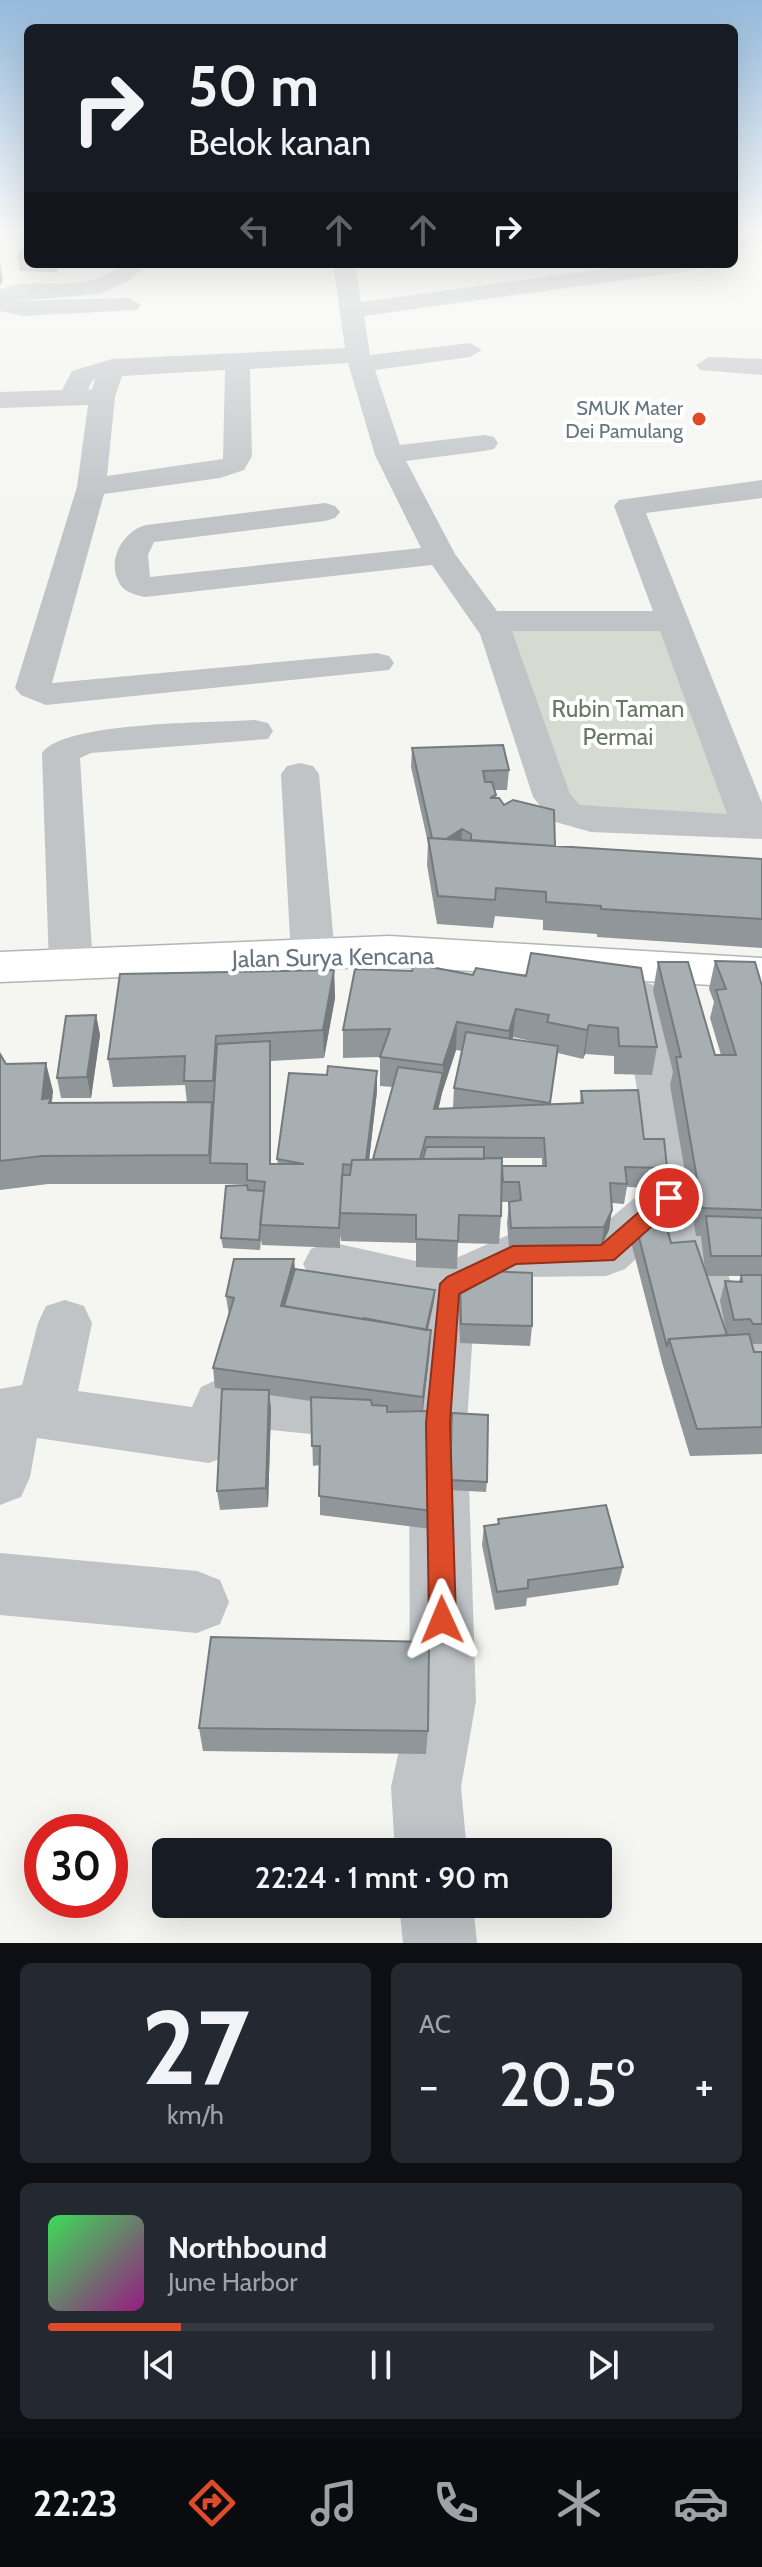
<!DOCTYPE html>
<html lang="id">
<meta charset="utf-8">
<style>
body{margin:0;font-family:Cabin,sans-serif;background:#242831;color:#f1f3f6;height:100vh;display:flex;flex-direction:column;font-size:30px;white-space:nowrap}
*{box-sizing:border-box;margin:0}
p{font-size:26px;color:#9ea1a6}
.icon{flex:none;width:44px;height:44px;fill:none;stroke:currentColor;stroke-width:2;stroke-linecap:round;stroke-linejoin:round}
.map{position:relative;height:1943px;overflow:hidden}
.sheet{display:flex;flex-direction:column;gap:20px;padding:20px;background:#0d0f14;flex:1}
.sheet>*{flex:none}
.top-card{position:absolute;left:24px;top:24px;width:714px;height:244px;border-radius:12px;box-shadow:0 8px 32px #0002;background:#171b24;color:#f1f3f6;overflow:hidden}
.speed{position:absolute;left:24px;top:1814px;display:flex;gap:16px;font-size:40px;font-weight:700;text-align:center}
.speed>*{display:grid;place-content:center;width:104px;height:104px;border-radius:50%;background:#171b24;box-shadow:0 8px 32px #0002;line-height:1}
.speed .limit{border:12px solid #d22;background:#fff;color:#111}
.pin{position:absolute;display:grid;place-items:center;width:68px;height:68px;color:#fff;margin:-34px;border:4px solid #fff;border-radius:50%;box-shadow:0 2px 8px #0007}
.me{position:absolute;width:88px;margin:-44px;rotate:359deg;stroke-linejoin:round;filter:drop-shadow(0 0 6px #0008)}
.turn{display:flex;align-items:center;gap:28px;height:168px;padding:0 32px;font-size:36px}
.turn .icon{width:104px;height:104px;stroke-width:2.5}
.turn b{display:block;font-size:56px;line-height:68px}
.lanes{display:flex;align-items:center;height:76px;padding:0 32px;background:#0003;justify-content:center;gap:40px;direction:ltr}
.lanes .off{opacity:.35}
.big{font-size:60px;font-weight:600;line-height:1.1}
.sheet .widget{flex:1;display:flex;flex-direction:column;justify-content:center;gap:12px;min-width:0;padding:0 28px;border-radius:12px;background:#242831}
.sheet .dial{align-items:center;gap:0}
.dial b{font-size:104px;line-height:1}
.song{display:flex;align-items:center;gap:24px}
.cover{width:96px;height:96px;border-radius:12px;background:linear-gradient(135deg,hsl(130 70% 55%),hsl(310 70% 35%))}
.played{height:8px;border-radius:4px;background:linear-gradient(90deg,#dd4b29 20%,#363941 20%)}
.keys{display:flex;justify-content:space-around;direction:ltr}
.heat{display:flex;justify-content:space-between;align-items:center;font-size:44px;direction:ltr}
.sheet .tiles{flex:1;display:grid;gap:20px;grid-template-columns:1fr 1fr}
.widget:last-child{grid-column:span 2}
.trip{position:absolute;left:152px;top:1838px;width:460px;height:80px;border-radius:12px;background:#171b24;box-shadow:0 8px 32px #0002;font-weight:600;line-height:80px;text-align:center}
.menu{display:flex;height:128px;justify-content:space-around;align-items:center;background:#090b0e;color:#9ea1a6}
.menu .icon{width:56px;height:56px}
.menu .current{color:#dd4b29}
.menu b{font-size:36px;color:#f1f3f6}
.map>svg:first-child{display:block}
.green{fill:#d6dbd2}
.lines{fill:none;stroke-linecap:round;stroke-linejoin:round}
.major-casing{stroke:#b1b6b9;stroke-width:3}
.minor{fill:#c0c4c7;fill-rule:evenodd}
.major{fill:#fff;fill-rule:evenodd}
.wall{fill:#90969a;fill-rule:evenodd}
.shaded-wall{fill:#757a7d}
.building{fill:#a7afb3;stroke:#757a7d;stroke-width:2}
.route{fill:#dd4b29;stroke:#90311b;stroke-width:2}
.poi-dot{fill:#dd4b29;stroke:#fff;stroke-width:3}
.labels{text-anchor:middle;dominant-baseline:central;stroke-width:8;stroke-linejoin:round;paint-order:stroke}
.far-poi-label{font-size:20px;fill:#657681;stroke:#fff;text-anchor:end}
.park-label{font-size:24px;fill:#687963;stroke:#fff}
.street-label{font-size:24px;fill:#657681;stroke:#fff}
</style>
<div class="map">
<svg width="762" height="1943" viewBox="0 0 762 1943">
<rect width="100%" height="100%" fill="#f5f5f1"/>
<path class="green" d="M488,621H673L752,827L566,813Z"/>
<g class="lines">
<defs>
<path id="major" d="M389,936L762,958V988L389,966L0,982V952Z"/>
</defs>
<use href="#major" class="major-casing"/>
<path class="minor" d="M740,235H762V241L734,251V237Z
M124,264H149L128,281L100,294L17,301L129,298L141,305L137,310L24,316L0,311V289C48,273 75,299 124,264Z
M333,264H355L361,302L640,264H699L688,271L364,316L370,355L470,343L482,350L470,357L375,370L400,445L484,435L494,437L498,443L494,449L484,451L406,461L455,554L497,611H653L614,506L619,500L762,480V498L646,513L762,803V839L591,832L552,821L533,797L480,634L432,565L145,597C137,595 127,593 122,587C104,564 122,531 146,525L325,503L335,506L340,512L335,518L325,521L154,542L148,555L150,577L421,548L375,455L348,363L250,369L252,456L244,470L220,478L104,494L52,683L377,653L389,656L394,663L389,670L46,705L21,695L15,688L77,487L88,405L0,408V392L62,390L72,371L112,359L345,348ZM225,370L223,459L107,476L115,397L122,376ZM95,379L92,389L88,390L92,381ZM512,631H660L727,814L580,805L570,794Z
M709,357L762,359V375L700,370L696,365Z
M255,720L268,723L273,731L268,739L91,753L80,758L93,966L86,977L71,981L56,977L49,966L42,753C65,721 212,723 255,720Z
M300,763L313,766L319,774L335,956L328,966L313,971L298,966L291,956L281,774L287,766Z
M644,982L660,987L666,998C688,1109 705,1221 747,1327L762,1328V1376L727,1373L707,1366L679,1293L663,1234L625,1269L606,1276L519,1277L475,1299L467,1423L476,1701L461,1787L467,1852H395L391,1787L410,1701L409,1423L420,1307L311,1279L303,1264L311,1249L330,1242L438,1266L513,1233L595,1232L647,1187L651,1175L622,998L628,987Z
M65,1300L84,1306L92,1323L78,1391L192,1407L201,1387L230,1374L369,1388L389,1396L398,1414L389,1432L369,1440L242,1427L230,1455L209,1463L37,1438L30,1477L21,1497L0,1505V1389L22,1385L38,1323L46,1306Z
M0,1553L197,1571L220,1580L229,1602L220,1624L197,1633L0,1615Z
M399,1904H473L477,1943H403Z"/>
<use href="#major" class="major"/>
</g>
<path class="wall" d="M28,241V264H61L56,272L20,271L18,257Z
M412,748L509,770L507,790H495L496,798L555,846L762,859V948L597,937V934L543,930V920L495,916L493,928L437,924L427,865L428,843L411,767Z
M715,961L762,986V1344H752L754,1352H762V1454L690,1456L663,1366L630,1238L634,1218L671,1243L705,1271L701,1236H696L670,1085L673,1072L653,991L658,962L715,1055H721L710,1018L714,1002L709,989ZM707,1276H741L739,1281H725L720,1301L727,1335Z
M334,970L335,998L324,1058L271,1061V1164H278L277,1159L377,1091L369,1160L373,1159L393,1087L380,1086V1057L343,1058V1030L473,975L526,976L657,1047L652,1075L614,1074V1056L585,1054L583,1059L558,1053L550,1104L580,1103L581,1091L644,1139L667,1168L663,1188L627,1187L624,1204L612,1203L609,1230L601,1247L509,1248L507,1223L509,1202H512H502L499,1244L458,1243L457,1269L416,1267V1243L341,1241L340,1235V1248L262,1245L261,1240L260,1250L223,1248L221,1238L248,1190L247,1184H48L0,1190V1054L6,1064L53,1091L52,1103H187L185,1085L113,1087L108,1059ZM513,1037L544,1044L513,1039ZM456,1050L462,1051L454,1088L453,1108L438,1109L442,1093ZM484,1158H542V1166H502Z
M96,1015L100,1035L91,1098H61L57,1078Z
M295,1269L434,1301L428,1330L430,1350L423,1412L432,1511L431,1529L320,1515V1465L313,1466L311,1401L269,1395L271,1410L268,1507L220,1510L217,1491L223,1389L215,1388L213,1368L229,1316L226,1296Z
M460,1275L532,1326L530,1346L460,1343L458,1295Z
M452,1413L487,1482L486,1492L449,1490Z
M498,1519L623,1567L618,1585L527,1598L526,1606L495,1610L482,1545L484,1526L498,1524Z
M199,1728L428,1731L426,1754L203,1751Z"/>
<path class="shaded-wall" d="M0,261L3,281L0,286Z
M55,264H61L56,272Z
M462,829L461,849L434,846Z
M334,970L335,998L324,1058L323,1030Z
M516,1009L513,1037L507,1059L509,1031Z
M96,1015L100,1035L91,1098L87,1077Z
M457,1022L456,1050L442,1093L434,1129V1109L443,1073V1065Z
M589,1025L585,1054L583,1059L587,1030Z
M270,1041L271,1062V1184L270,1164Z
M46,1063L53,1091L51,1101L57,1127L42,1099Z
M377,1071V1091L366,1187V1167Z
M612,1210L609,1230L601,1247L604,1227Z
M294,1259L296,1279L285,1316L281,1306Z
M435,1290L434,1301L425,1340L426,1330Z
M431,1330L430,1350L422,1416L423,1397Z
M269,1390L271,1410L268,1507L266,1488Z"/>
<path class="building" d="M28,241V257H18Z
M503,745L509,770L483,771L485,782H492L496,795L490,798H499L504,805L513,800L554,810L555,846L471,840V834L462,829L446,839L432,838L412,748Z
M428,838L762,859V919L601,909V906L546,902V892L496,888L495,900L438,896Z
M531,953L641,968L657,1047L619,1046L618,1028L589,1025L587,1030L547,1022L549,1015L516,1009L509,1031L457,1022L443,1065L380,1057L390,1029L343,1030L355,969L412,971L414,964L473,975L476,968L526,976Z
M715,961L755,962L762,986V1210L702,1208L676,1057H681L658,962H688L715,1055H736L716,990L726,989Z
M334,970L323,1030L216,1036L213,1081H184L185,1056L108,1059L120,974Z
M96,1015L87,1077L57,1078L66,1016Z
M466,1032L558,1046L550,1103L454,1088Z
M270,1041V1164H304L277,1159L289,1073L327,1075L328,1066L377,1071L366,1160H352L351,1165L343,1164L339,1228L260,1225L265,1182L247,1180V1164L210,1163L217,1044Z
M0,1054L6,1064L46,1063L42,1099L51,1098L49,1103L212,1102L209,1155L42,1156L0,1161Z
M398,1067L443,1073L434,1109L583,1103L581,1091L638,1090L644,1139H664L667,1168L625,1167L627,1184L610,1183L612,1210L604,1227L511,1228L509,1202L521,1200L519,1182H503L502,1166H546L544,1138L426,1137L420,1159H373Z
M426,1147H484V1159H423Z
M502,1158L501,1216L459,1215L458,1241L416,1239V1215L340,1213L342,1175H350L352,1160Z
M247,1185L248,1190L264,1191L259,1240L221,1238L226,1186Z
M706,1216L762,1218V1256H711Z
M664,1217L671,1243L695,1241L727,1335L669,1339L667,1347L634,1218Z
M234,1259H294L281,1306L431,1330L423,1397L213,1368L234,1298L226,1296Z
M295,1269L435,1290L426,1330L364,1318L363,1319L284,1306Z
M466,1270L532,1273V1326L461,1324L460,1275Z
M741,1275H762V1324H753L750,1319L734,1320L725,1281L742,1282Z
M749,1334L754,1352H762V1427L697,1429L669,1339Z
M222,1389L269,1390L266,1488L217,1491Z
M311,1397L371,1400L372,1405L387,1406V1412L427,1411L432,1511L319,1496L320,1446H312Z
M452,1413L488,1415L487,1482L450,1480Z
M606,1505L623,1567L528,1580V1588L497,1592L484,1526L499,1524L498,1519Z
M211,1637L429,1642L428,1731L199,1728Z"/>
<linearGradient id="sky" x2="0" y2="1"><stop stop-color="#94badb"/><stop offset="0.46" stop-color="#fafaf9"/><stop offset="1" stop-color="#fafaf9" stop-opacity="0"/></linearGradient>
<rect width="762" height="507" fill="url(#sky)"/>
<path class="route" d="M669,1189L680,1198L677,1204L614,1260L516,1264L459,1294L450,1423L456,1620L452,1630L442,1634L433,1630L429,1620L426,1423L440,1284L447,1277L513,1246L601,1245L662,1192Z"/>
<circle class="poi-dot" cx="699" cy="419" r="8"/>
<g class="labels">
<g class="far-poi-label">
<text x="683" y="408">SMUK Mater<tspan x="683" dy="23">Dei Pamulang</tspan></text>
</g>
<g class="park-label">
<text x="618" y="708">Rubin Taman<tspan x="618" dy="28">Permai</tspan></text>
</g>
<g class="street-label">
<text transform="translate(333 957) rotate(-1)">Jalan Surya Kencana</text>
</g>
</g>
</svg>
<div class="speed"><div class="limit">30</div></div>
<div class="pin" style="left:669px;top:1198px;background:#d93025"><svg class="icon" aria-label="arrive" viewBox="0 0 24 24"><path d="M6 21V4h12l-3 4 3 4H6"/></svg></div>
<svg class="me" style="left:442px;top:1620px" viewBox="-20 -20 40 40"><path d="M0-17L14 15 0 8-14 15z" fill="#dd4b29" stroke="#fff" stroke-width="4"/></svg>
<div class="trip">22:24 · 1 mnt · 90 m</div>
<div class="top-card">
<div class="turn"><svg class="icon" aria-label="right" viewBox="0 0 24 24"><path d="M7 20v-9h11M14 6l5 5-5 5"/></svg><div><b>50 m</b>Belok kanan</div></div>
<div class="lanes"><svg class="icon off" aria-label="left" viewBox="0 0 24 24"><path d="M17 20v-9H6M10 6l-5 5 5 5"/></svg><svg class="icon off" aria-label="ahead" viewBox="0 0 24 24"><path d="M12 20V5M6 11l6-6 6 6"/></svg><svg class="icon off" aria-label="ahead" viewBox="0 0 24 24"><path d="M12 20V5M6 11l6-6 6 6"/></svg><svg class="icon" aria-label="right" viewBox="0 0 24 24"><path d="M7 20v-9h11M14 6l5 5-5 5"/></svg></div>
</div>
</div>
<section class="sheet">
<div class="tiles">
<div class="widget dial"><b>27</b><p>km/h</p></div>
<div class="widget"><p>AC</p>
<div class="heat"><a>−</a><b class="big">20.5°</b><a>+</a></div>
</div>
<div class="widget">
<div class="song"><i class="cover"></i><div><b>Northbound</b><p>June Harbor</p></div></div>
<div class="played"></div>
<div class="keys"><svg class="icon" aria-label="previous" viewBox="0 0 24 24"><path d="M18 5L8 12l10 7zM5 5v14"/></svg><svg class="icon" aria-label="pause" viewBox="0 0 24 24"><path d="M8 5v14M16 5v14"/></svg><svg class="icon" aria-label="next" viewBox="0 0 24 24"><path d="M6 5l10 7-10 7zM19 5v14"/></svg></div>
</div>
</div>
</section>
<nav class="menu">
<b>22:23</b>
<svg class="icon current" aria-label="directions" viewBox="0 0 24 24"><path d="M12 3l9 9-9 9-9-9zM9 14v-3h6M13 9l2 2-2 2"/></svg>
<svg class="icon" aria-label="music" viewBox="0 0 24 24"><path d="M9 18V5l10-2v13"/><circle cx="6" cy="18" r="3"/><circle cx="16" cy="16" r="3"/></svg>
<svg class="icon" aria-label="phone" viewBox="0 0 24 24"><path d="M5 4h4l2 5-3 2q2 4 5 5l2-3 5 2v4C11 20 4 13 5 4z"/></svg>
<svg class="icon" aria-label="climate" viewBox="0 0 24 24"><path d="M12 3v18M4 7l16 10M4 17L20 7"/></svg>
<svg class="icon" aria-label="car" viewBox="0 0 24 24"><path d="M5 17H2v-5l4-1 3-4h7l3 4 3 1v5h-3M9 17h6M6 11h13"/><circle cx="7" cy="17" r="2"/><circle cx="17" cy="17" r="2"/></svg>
</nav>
